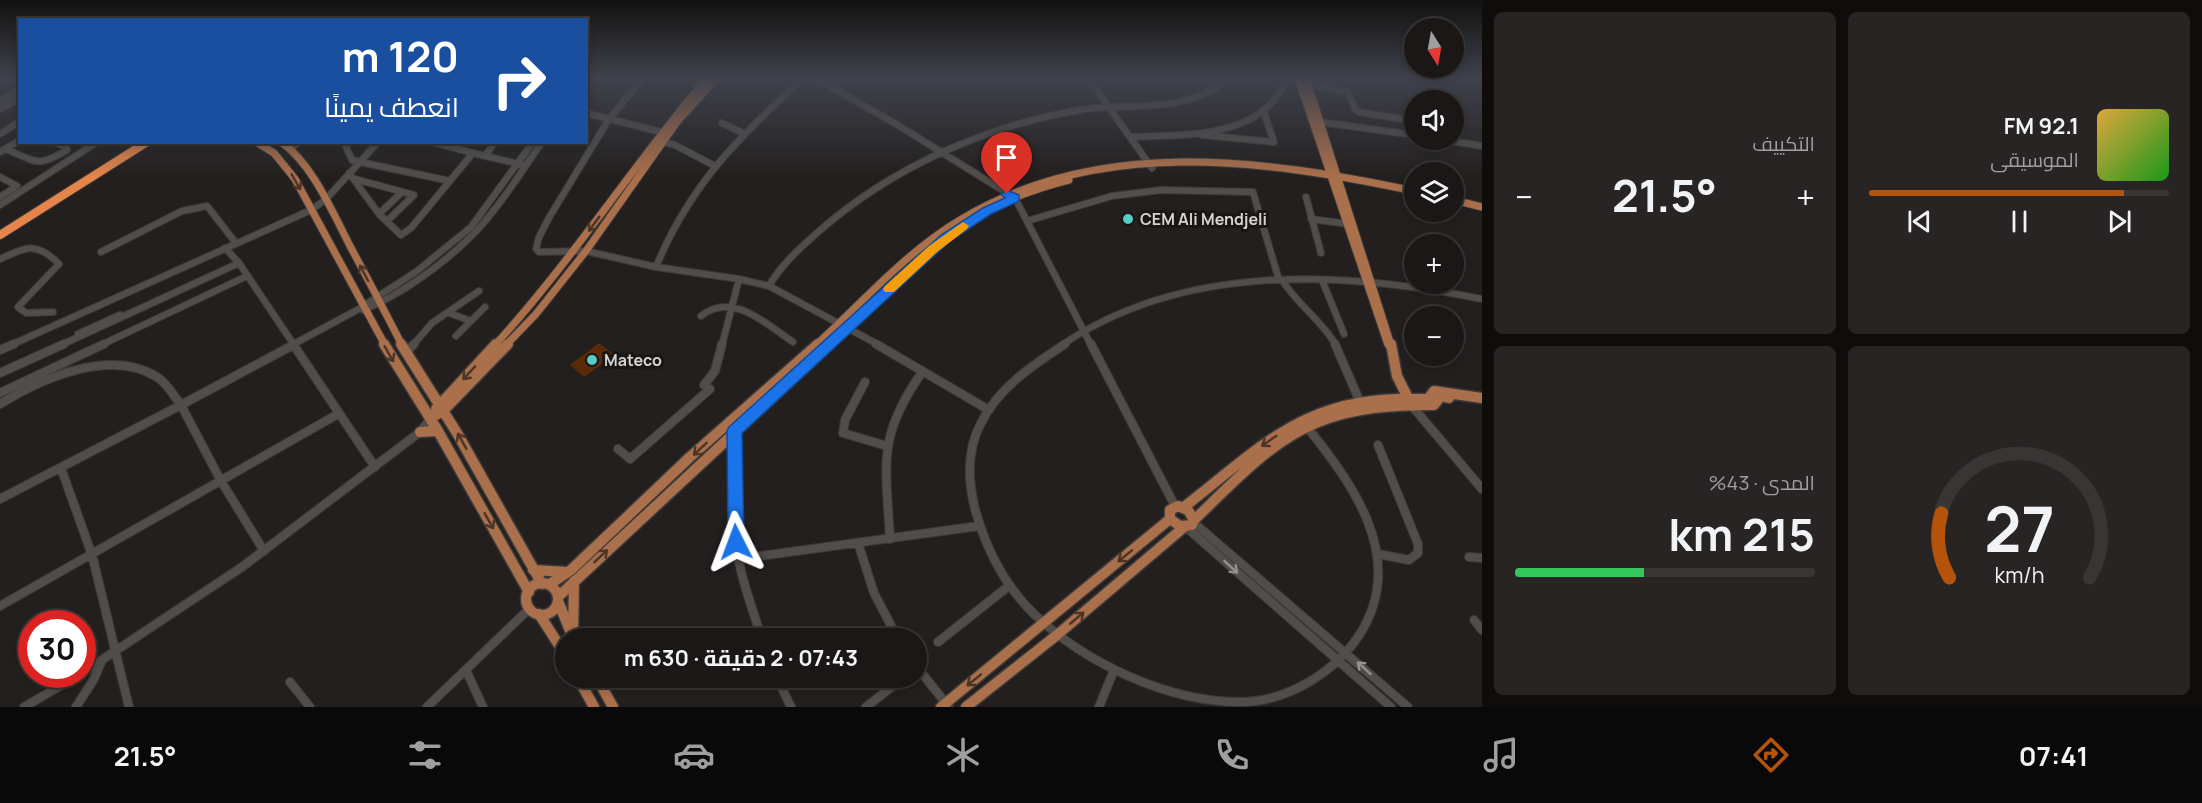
<!DOCTYPE html>
<html lang="ar">
<meta charset="utf-8">
<style>
body{margin:0;font-family:Manrope,Cairo,sans-serif;background:#272423;color:#f1f3f6;direction:rtl;height:100vh;display:flex;flex-direction:column;font-size:22px;white-space:nowrap}
*{box-sizing:border-box;margin:0}
p{font-size:20px;color:#9f9fa1}
.icon{flex:none;width:33px;height:33px;fill:none;stroke:currentColor;stroke-width:2;stroke-linecap:round;stroke-linejoin:round}
.map{position:relative;flex:1;overflow:hidden;direction:ltr}
.details{display:flex;flex-direction:column;gap:12px;padding:12px;background:#0e0d0c;width:720px}
.details>*{flex:none}
.guide{position:absolute;left:18px;top:18px;width:570px;height:126px;border-radius:0px;box-shadow:0 3px 9px #0003,0 0 0 2px #383635;direction:rtl;background:#1a4fa0;color:#fff;overflow:hidden}
.needle{width:39px;rotate:169deg}
.buttons{position:absolute;left:1404px;top:18px;display:grid;gap:12px}
.buttons a{display:grid;place-items:center;width:60px;height:60px;border-radius:50%;background:#1a1716;box-shadow:0 3px 9px #0003,0 0 0 2px #383635;font-size:30px}
.speed{position:absolute;left:18px;top:610px;display:flex;gap:12px;font-size:30px;font-weight:700;text-align:center}
.speed>*{display:grid;place-content:center;width:78px;height:78px;border-radius:50%;background:#1a1716;box-shadow:0 3px 9px #0003,0 0 0 2px #383635;line-height:1}
.speed .limit{border:9px solid #d22;background:#fff;color:#111}
.pin{position:absolute;display:grid;place-items:center;width:51px;height:51px;color:#fff;margin:-62px -26px;border-radius:50% 50% 50% 0;rotate:-45deg;box-shadow:0 0 6px #0007}
.pin .icon{rotate:45deg}
.me{position:absolute;width:66px;margin:-33px;rotate:357deg;stroke-linejoin:round;filter:drop-shadow(0 0 4px #0008)}
.turn{display:flex;align-items:center;gap:21px;height:126px;padding:0 30px;font-size:27px}
.turn .icon{width:78px;height:78px;stroke-width:2.5}
.turn b{display:block;font-size:42px;line-height:51px}
.big{font-size:45px;font-weight:700;line-height:1.1}
.details .tile{flex:1;display:flex;flex-direction:column;justify-content:center;gap:9px;min-width:0;padding:0 21px;border-radius:9px;background:#272423}
.details .dial{align-items:center;gap:0}
.dial svg{height:156px;overflow:visible;fill:none;stroke:#383635;stroke-width:7;stroke-linecap:round;text-anchor:middle}
.dial text{fill:#f1f3f6;stroke:none}
.song{display:flex;align-items:center;gap:18px}
.cover{width:72px;height:72px;border-radius:9px;background:linear-gradient(135deg,hsl(40 70% 55%),hsl(120 70% 35%))}
.played{height:6px;border-radius:3px;background:linear-gradient(90deg,#b45309 85%,#383635 85%)}
.keys{display:flex;justify-content:space-around;direction:ltr}
.heat{display:flex;justify-content:space-between;align-items:center;font-size:33px;direction:ltr}
.charge{height:9px;border-radius:4px;background:linear-gradient(90deg,#34c759 43%,#383635 0)}
.details .tiles{flex:1;display:grid;gap:12px;grid-template-columns:repeat(2,1fr)}
.trip{position:absolute;left:555px;top:628px;width:372px;height:60px;border-radius:30px;background:#1a1716;box-shadow:0 3px 9px #0003,0 0 0 2px #383635;font-weight:700;line-height:60px;text-align:center;direction:rtl}
.menu{display:flex;height:96px;justify-content:space-around;align-items:center;background:#0a0909;color:#9f9fa1}
.menu .icon{width:42px;height:42px}
.menu .active{color:#b45309}
.menu b{font-size:27px;color:#f1f3f6}
main{display:flex;flex:1;min-height:0}
.map>svg:first-child{display:block}
.green{fill:#5b2a08}
.lines{fill:none;stroke-linecap:round;stroke-linejoin:round}
.minor-far1-casing{stroke:#3c3a38;stroke-width:8}
.minor-casing{stroke:#3c3a38;stroke-width:10}
.major-far1-casing{stroke:#3c3a38;stroke-width:9}
.major-casing{stroke:#3c3a38;stroke-width:13}
.highway-casing{stroke:#3c3a38;stroke-width:10}
.minor-far1{stroke:#514d4b;stroke-width:6}
.minor{stroke:#514d4b;stroke-width:8}
.major-far1{stroke:#aa6f4b;stroke-width:7}
.major{stroke:#aa6f4b;stroke-width:10}
.highway{stroke:#e5854b;stroke-width:8}
.oneway{stroke:#4c3527}
.oneway2{stroke:#94908e}
.route{fill:#1a73e8;stroke:#114b97;stroke-width:1.5}
.slow{fill:#f59e0b}
.poi-dot{fill:#55cec5;stroke:#1a1614;stroke-width:2}
.labels{text-anchor:middle;dominant-baseline:central;stroke-width:6;stroke-linejoin:round;paint-order:stroke}
.poi-label{font-size:16px;font-weight:bold;fill:#d6d4d2;stroke:#1a1614;text-anchor:start}
</style>
<main>
<section class="details">
<div class="tiles">
<div class="tile">
<div class="song"><i class="cover"></i><div><b>92.1 FM</b><p>الموسيقى</p></div></div>
<div class="played"></div>
<div class="keys"><svg class="icon" aria-label="previous" viewBox="0 0 24 24"><path d="M18 5L8 12l10 7zM5 5v14"/></svg><svg class="icon" aria-label="pause" viewBox="0 0 24 24"><path d="M8 5v14M16 5v14"/></svg><svg class="icon" aria-label="next" viewBox="0 0 24 24"><path d="M6 5l10 7-10 7zM19 5v14"/></svg></div>
</div>
<div class="tile"><p>التكييف</p>
<div class="heat"><a>−</a><b class="big">21.5°</b><a>+</a></div>
</div>
<div class="tile dial"><svg viewBox="0 0 100 80">
<path d="M14 69A42 42 0 1 1 86 69"/>
<path d="M14 69A42 42 0 0 1 10 36" stroke="#b45309"/>
<text x="50" y="56" font-size="32" font-weight="700">27</text>
<text x="50" y="72" font-size="11">km/h</text>
</svg></div>
<div class="tile"><p>المدى · 43%</p><b class="big">215 km</b><div class="charge"></div></div>
</div>
</section>
<div class="map">
<svg width="1482" height="707" viewBox="0 0 1482 707">
<rect width="100%" height="100%" fill="#231f1e"/>
<path class="green" d="M599,343L615,355L584,377L570,365Z"/>
<g class="lines">
<defs>
<path id="minor-far1" d="M643,78L609,119L550,216L539,237L536,249L539,252L586,251L656,267
M804,78C740,135 689,186 656,267L739,279L769,286L879,345
M816,78L901,127L1015,198L1091,345
M1088,78L1152,168
M1308,84L1348,92L1355,109L1359,112L1414,121
M0,101L20,90
M0,109L20,98
M586,113L661,132
M1313,121L1414,135
M722,123L743,133
M0,134L20,121
M1202,135L1274,142L1263,110
M1131,137C1183,135 1266,139 1286,78
M1446,140L1482,146
M344,142L352,160L360,162L378,142
M663,142L675,145L715,166
M294,146L299,142
M6,149C37,162 37,168 67,150L66,147L55,142
M0,152L20,140
M473,153L523,165
M485,156L495,142
M349,173L379,214L401,235L411,228L473,153L432,142
M0,177L17,186L0,197
M355,179L414,195L387,221
M1306,197L1321,253
M0,205L97,142
M379,214L402,192
M1311,219L1348,224
M1027,221L1112,196L1161,190L1253,192L1279,280
M225,248L239,263L294,345
M101,252L182,211L207,206L236,243
M0,259C27,247 36,241 59,264L18,307L26,313L53,312
M1282,280C1297,304 1321,320 1336,345
M1322,280L1344,334
M769,286C781,265 800,248 818,232C891,168 984,126 1080,110C1129,102 1188,115 1228,78
M363,310C408,292 465,249 494,210C511,189 526,165 542,142
M449,313L471,321
M701,316C733,291 766,324 793,342
M78,334L120,315
M456,336L485,307
M11,345L311,210L325,200L360,162L450,181
M61,345L239,263
M101,345L247,276
M292,345L357,310L417,271L471,227L533,142
M413,345L432,323L479,291
M722,345L739,279
M1062,345C1185,262 1344,271 1482,299"/>
<path id="minor" d="M293,344L375,467
M876,344L989,410
M1065,344C1033,365 998,388 981,423C967,449 968,481 975,509C986,549 1004,585 1034,614C1085,663 1168,702 1240,702C1289,702 1339,670 1363,629C1405,555 1352,483 1307,427
M1091,344L1175,506
M1335,344L1360,402
M0,350L14,344
M406,353L414,344
M0,373L64,344
M865,382L845,420L843,433L887,446
M0,393L104,344
M0,404C42,378 110,348 157,377C167,383 174,396 181,405L295,344
M1412,406L1482,489
M730,420C740,456 732,490 734,526C736,565 750,602 762,639
M1378,445L1418,544V553L1409,560L1378,554
M618,449L630,459L710,389L704,385L715,371L722,344
M61,468L92,555L129,707
M0,499L181,405L221,481L264,551
M1194,523L1408,707
M1187,528L1391,707
M890,539C886,464 876,437 923,371
M858,543L874,593L898,639
M1469,557L1482,558
M738,559L979,526
M0,606L338,414
M1474,620L1482,630
M751,639L760,634
M938,642L1010,585
M916,666L949,707
M466,670L483,707
M82,673L242,567L420,432L431,418
M777,678L791,707
M290,682L310,707
M24,707L79,675
M76,707L94,679L102,660
M427,707L529,609
M866,707L903,678
M1099,707L1114,670"/>
<path id="major-far1" d="M1298,78L1388,345
M1306,78L1391,345
M256,142L274,153L295,179L385,345
M281,142C312,163 333,213 350,246C368,279 385,312 402,345
M1454,200L1482,207
M495,345C572,261 633,165 707,78
M506,345L536,314L586,251L677,122L717,78
M816,345C862,303 906,252 960,220C1099,136 1262,159 1414,191
M828,345C866,310 904,272 944,239C979,210 1025,191 1069,180"/>
<path id="major" d="M384,344L438,431L529,592
M401,344L457,433L542,584
M1391,344L1397,376L1412,406
M436,409L496,344
M431,418L443,411L508,344
M420,432L438,431
M1178,506L1188,510L1194,520L1192,525L1180,526L1170,519V510Z
M1184,507C1271,439 1308,394 1428,399L1434,391L1482,398
M1194,520C1231,485 1268,443 1316,423C1353,407 1394,405 1434,405L1441,396L1449,398
M533,570L567,572
M526 599a16 16 0 1 1 32 0a16 16 0 1 1-32 0Z
M550,584L571,570L690,457L818,344
M559,596L830,344
M558,601L571,633
M539,614L566,656
M573,636L574,581
M578,678L594,707
M597,678L613,707
M941,707L1170,519
M966,707L1057,635L1183,528"/>
<path id="highway" d="M0,235L147,142"/>
</defs>
<use href="#minor-far1" class="minor-far1-casing"/>
<use href="#minor" class="minor-casing"/>
<use href="#major-far1" class="major-far1-casing"/>
<use href="#major" class="major-casing"/>
<use href="#highway" class="highway-casing"/>
<use href="#minor-far1" class="minor-far1"/>
<use href="#minor" class="minor"/>
<use href="#major-far1" class="major-far1"/>
<use href="#major" class="major"/>
<use href="#highway" class="highway"/>
</g>
<defs><path id="oneway-shaft" d="M-6 0H5M1.5-3L5.5 0L1.5 3" fill="none" stroke-width="1.6" stroke-linecap="round" stroke-linejoin="round" transform="scale(1.5)"/></defs>
<g class="oneway">
<use href="#oneway-shaft" transform="translate(296 182) rotate(60)"/>
<use href="#oneway-shaft" transform="translate(594 224) rotate(126)"/>
<use href="#oneway-shaft" transform="translate(364 273) rotate(-118)"/>
<use href="#oneway-shaft" transform="translate(389 354) rotate(60)"/>
<use href="#oneway-shaft" transform="translate(469 373) rotate(133)"/>
<use href="#oneway-shaft" transform="translate(462 441) rotate(-119)"/>
<use href="#oneway-shaft" transform="translate(1269 441) rotate(145)"/>
<use href="#oneway-shaft" transform="translate(700 449) rotate(137)"/>
<use href="#oneway-shaft" transform="translate(489 521) rotate(60)"/>
<use href="#oneway-shaft" transform="translate(601 556) rotate(-43)"/>
<use href="#oneway-shaft" transform="translate(1125 556) rotate(141)"/>
<use href="#oneway-shaft" transform="translate(1077 618) rotate(-40)"/>
<use href="#oneway-shaft" transform="translate(974 680) rotate(141)"/>
</g>
<g class="oneway2">
<use href="#oneway-shaft" transform="translate(1231 567) rotate(42)"/>
<use href="#oneway-shaft" transform="translate(1364 668) rotate(-138)"/>
</g>
<linearGradient id="sky" x2="0" y2="1"><stop stop-color="#131110"/><stop offset="0.44" stop-color="#3f424c"/><stop offset="1" stop-color="#3f424c" stop-opacity="0"/></linearGradient>
<rect width="1482" height="177" fill="url(#sky)"/>
<path class="route" d="M1007,190L1019,195V201L991,214L950,241L742,433L744,542L742,548L736,550L730,548L728,542L727,431L729,427L941,235L983,208L1005,198L1001,194Z"/>
<path class="slow" d="M963,222L969,226L967,229L937,252L894,292H885L883,289L885,286L929,246Z"/>
<g class="poi-dot">
<circle cx="1128" cy="219" r="6"/>
<circle cx="592" cy="360" r="6"/>
</g>
<g class="labels">
<g class="poi-label">
<text x="1140" y="219">CEM Ali Mendjeli</text>
<text x="604" y="360">Mateco</text>
</g>
</g>
</svg>
<div class="buttons">
<a><svg class="needle" viewBox="-14 -14 28 28"><path d="M0-13l5 13h-10z" fill="#e53935"/><path d="M0 13l5-13h-10z" fill="#9f9fa1"/></svg></a>
<a><svg class="icon" aria-label="sound" viewBox="0 0 24 24"><path d="M4 9h4l5-4v14l-5-4H4zM17 9q2 3 0 6"/></svg></a>
<a><svg class="icon" aria-label="layers" viewBox="0 0 24 24"><path d="M12 4l9 5-9 5-9-5zM3 14l9 5 9-5"/></svg></a>
<a>+</a>
<a>−</a>
</div>
<div class="speed"><div class="limit">30</div></div>
<div class="pin" style="left:1007px;top:194px;background:#d93025"><svg class="icon" aria-label="arrive" viewBox="0 0 24 24"><path d="M6 21V4h12l-3 4 3 4H6"/></svg></div>
<svg class="me" style="left:736px;top:542px" viewBox="-20 -20 40 40"><path d="M0-17L14 15 0 8-14 15z" fill="#1a73e8" stroke="#fff" stroke-width="4"/></svg>
<div class="trip">07:43 · 2 دقيقة · 630 m</div>
<div class="guide">
<div class="turn"><svg class="icon" aria-label="right" viewBox="0 0 24 24"><path d="M7 20v-9h11M14 6l5 5-5 5"/></svg><div><b>120 m</b>انعطف يمينًا</div></div>
</div>
</div>
</main>
<nav class="menu">
<b>07:41</b>
<svg class="icon active" aria-label="directions" viewBox="0 0 24 24"><path d="M12 3l9 9-9 9-9-9zM9 14v-3h6M13 9l2 2-2 2"/></svg>
<svg class="icon" aria-label="music" viewBox="0 0 24 24"><path d="M9 18V5l10-2v13"/><circle cx="6" cy="18" r="3"/><circle cx="16" cy="16" r="3"/></svg>
<svg class="icon" aria-label="phone" viewBox="0 0 24 24"><path d="M5 4h4l2 5-3 2q2 4 5 5l2-3 5 2v4C11 20 4 13 5 4z"/></svg>
<svg class="icon" aria-label="climate" viewBox="0 0 24 24"><path d="M12 3v18M4 7l16 10M4 17L20 7"/></svg>
<svg class="icon" aria-label="car" viewBox="0 0 24 24"><path d="M5 17H2v-5l4-1 3-4h7l3 4 3 1v5h-3M9 17h6M6 11h13"/><circle cx="7" cy="17" r="2"/><circle cx="17" cy="17" r="2"/></svg>
<svg class="icon" aria-label="filters" viewBox="0 0 24 24"><path d="M4 7h16M4 17h16"/><circle cx="9" cy="7" r="2"/><circle cx="15" cy="17" r="2"/></svg>
<b>21.5°</b>
</nav>
